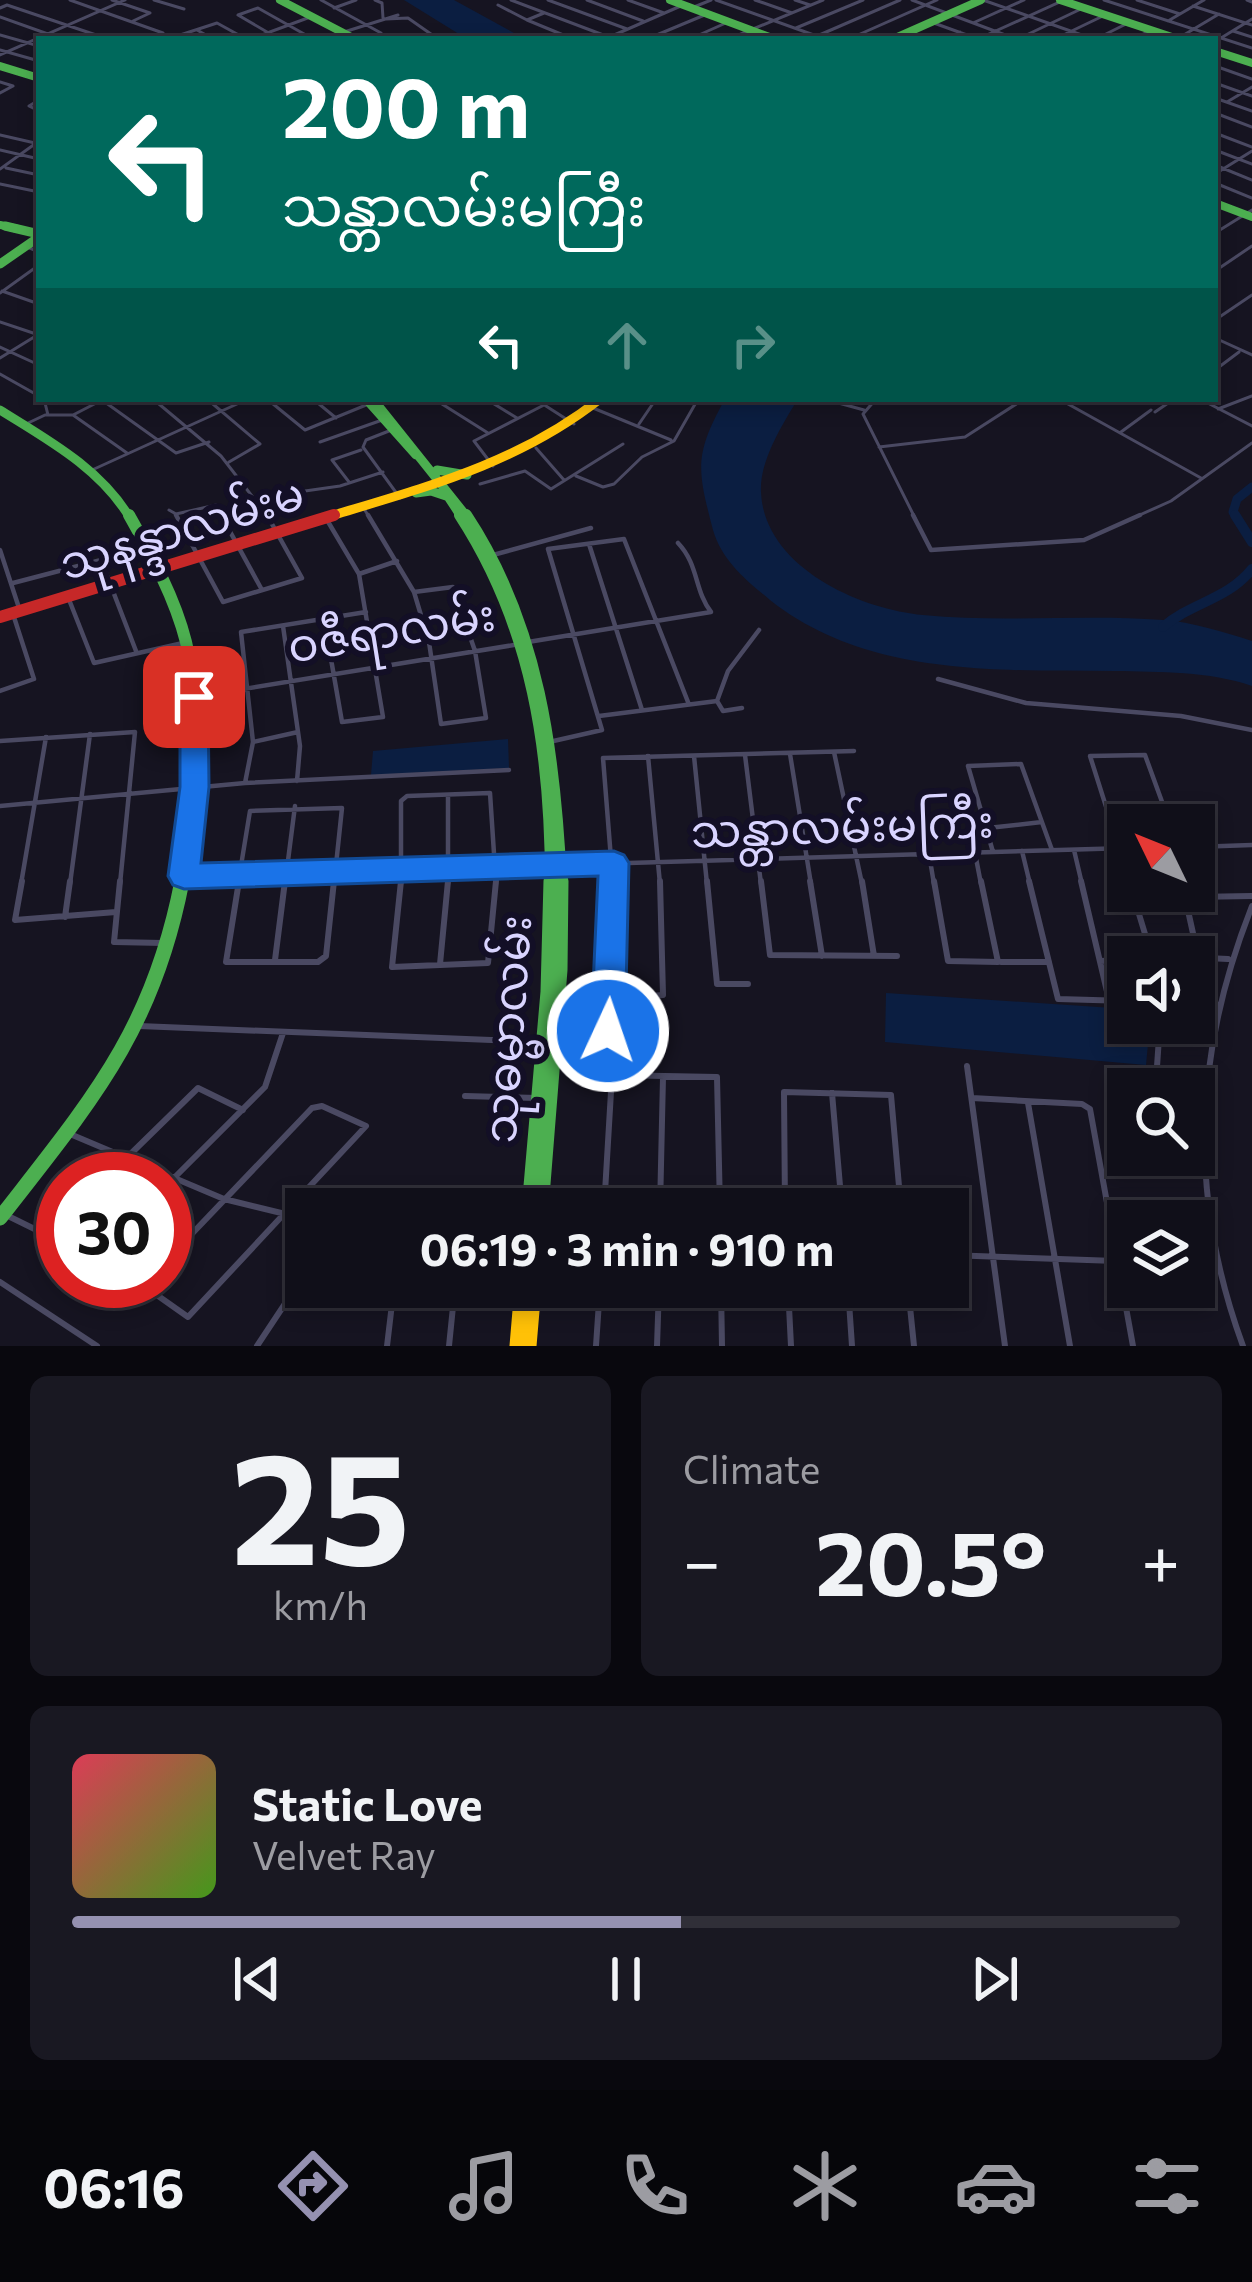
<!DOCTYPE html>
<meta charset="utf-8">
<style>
body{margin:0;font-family:Commissioner,"Noto Sans Myanmar",sans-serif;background:#191822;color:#f1f3f6;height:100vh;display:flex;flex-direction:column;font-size:45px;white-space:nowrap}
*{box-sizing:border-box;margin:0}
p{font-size:39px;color:#9c9ca2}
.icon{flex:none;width:66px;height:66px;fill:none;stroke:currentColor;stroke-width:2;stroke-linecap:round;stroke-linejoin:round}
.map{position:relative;height:1346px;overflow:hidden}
.side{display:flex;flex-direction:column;gap:30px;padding:30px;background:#09080e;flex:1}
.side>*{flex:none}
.guide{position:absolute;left:36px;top:36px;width:1182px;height:366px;border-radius:0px;box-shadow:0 6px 18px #0003,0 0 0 3px #302f38;background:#00695c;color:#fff;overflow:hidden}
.needle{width:78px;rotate:313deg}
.controls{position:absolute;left:1107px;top:804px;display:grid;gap:24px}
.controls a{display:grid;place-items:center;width:108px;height:108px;border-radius:0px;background:#100f19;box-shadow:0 6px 18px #0003,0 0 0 3px #302f38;font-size:60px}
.speed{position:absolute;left:36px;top:1152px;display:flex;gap:24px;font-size:60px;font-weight:700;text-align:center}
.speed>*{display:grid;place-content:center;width:156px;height:156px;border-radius:50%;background:#100f19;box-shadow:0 6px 18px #0003,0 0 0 3px #302f38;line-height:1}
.speed .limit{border:18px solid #d22;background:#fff;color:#111}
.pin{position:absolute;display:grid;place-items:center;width:102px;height:102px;color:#fff;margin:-51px;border-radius:24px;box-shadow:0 6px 18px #0006}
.me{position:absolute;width:132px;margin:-66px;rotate:3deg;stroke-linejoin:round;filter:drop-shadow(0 0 9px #0008)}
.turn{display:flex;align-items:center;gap:42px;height:252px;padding:0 48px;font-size:54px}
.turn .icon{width:156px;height:156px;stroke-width:2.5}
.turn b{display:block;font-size:84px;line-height:102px}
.lanes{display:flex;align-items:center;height:114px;padding:0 48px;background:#0003;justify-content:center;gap:60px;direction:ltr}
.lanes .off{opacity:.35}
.big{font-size:90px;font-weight:700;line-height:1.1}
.side .tile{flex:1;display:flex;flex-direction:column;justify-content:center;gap:18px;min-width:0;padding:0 42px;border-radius:18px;background:#191822}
.side .dial{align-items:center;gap:0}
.dial b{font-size:156px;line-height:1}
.song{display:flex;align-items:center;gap:36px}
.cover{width:144px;height:144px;border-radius:18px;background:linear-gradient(135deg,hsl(350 70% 55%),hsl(100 70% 35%))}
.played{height:12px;border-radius:6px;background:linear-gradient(90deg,#9591b1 55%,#302f38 55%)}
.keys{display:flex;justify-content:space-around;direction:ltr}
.heat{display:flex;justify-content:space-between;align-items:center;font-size:66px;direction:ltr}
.side .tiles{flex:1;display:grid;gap:30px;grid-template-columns:1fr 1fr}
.tile:last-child{grid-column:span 2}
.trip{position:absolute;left:285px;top:1188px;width:684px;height:120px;border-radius:0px;background:#100f19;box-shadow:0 6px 18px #0003,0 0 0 3px #302f38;font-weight:700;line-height:120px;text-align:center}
.tabs{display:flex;height:192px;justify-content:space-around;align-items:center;background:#06060a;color:#9c9ca2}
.tabs .icon{width:84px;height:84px}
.tabs .active{color:#9591b1}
.tabs b{font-size:54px;color:#f1f3f6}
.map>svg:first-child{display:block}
.water{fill:#0b1e41}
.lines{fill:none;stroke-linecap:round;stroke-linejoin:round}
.river-far1{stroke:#0b1e41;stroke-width:9}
.river{stroke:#0b1e41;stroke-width:10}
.street-far2{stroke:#4a4962;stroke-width:3}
.street-far1{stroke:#4a4962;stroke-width:4.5}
.street{stroke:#4a4962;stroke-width:6}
.fast-far3{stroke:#4caf50;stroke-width:8}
.fast-far2{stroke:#4caf50;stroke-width:9}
.fast-far1{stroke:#4caf50;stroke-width:12}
.fast{stroke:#4caf50;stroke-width:15}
.slow-far1{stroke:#ffc107;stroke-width:9}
.slow{stroke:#ffc107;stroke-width:15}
.jam-far1{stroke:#c62828;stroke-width:9}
.jam{stroke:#c62828;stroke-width:12}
.route{fill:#1a73e8;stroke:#114b97;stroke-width:3}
.labels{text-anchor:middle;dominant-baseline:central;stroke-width:12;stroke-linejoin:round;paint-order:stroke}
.street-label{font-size:45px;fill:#d9d4ff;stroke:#130f26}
</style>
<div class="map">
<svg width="1252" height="1346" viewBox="0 0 1252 1346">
<rect width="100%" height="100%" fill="#161421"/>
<path class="water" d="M404,0H454L525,39H467Z
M725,399H798C783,423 759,462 761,492C764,566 858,609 923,615C1002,623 1083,614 1163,620C1192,622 1224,632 1252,641V686C1209,671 1160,672 1115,671C998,670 867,677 770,600C746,580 722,561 713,530C697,469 694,455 725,399Z
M508,739L509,768L371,775L373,751Z
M886,993L1128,1009V1023H1150L1146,1065L885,1042Z"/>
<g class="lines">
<path class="river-far1" d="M1237,518L1233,512L1237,499L1252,487"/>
<path class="river" d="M1235,515L1252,542
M1163,627C1192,602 1227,600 1252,569"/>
<path class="street-far2" d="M70,0L163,33
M112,0L150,13L133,21
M154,0L184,9
M321,0L381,33
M375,0L382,3L383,18
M511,0L614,39
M548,0L627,29
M587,0L643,21
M628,0L664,13
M716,0L825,39
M755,0L792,13
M795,0L810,5
M912,0L1016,39
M983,0L1093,39
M1104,0L1252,48
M1137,0L1180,14
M1247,0L1252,2
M498,5L527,20
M1193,6L1252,25
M694,7L711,0
M0,8L7,5L108,39
M334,8L356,0
M544,13L527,20L573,39
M0,17L62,39
M386,19L408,18L438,39
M1168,21L1204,0
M931,22L978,39L1062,1
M973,23L1024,0
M796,28L863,0
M197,30L213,39
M1233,31L1252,37
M344,32L398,15
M0,35L39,46
M817,36L900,0
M174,37L217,23L246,39
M1221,38L1252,19
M251,39L313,16
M279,39L238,15L258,8L313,39
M605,39L683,5
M647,39L707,14
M690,39L728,22
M729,39L823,0
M849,39L937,0
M945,39L960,32
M1018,39L1083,8
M1055,39L1105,15
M1096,39L1128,23
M1134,39L1151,30
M1177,39L1219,14
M0,50L39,61
M0,55L125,0
M1215,66L1252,79
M0,82L13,86
M1215,83L1252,96
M0,93L13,86
M1215,98L1252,111
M39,100L29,106L39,111
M1227,102L1252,87
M1215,113L1252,127
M1215,133L1252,147
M0,135L35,143
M0,150L39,159
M1215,150L1252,164
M1215,165L1252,180
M6,168L39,175
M0,169L39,141
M1215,174L1252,151
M1215,183L1252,198
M0,184L39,192
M1215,233L1252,210
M25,246L39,252
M1215,271L1252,246
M2,291L39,304
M0,293L39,265
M1215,320L1252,295
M0,322L39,335
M1215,338L1252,355
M0,347L39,365
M0,358L39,334
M1215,370L1239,352
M0,374L39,396
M44,399L48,415
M153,399L221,456L269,518
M207,399L260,444L229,462
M267,399L305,430L371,403
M313,399L336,418
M434,399L488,433
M486,399L517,418
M535,399L574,424
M824,399L864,410
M876,399L863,414L915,518
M1059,399L1201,478
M1200,399L1252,426
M102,400L176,453L209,442
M379,404L390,399
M593,408L671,440
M1218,409L1252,396
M1155,412L1174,399
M73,415L127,453
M26,424L45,415H73L104,399
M639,424L656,399
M394,429L366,440L363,447L400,498
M1121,432L1151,410
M320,442L385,419
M879,447L965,437L1024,399
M536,448L564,480
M493,466L474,441L544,405
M92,470L248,399
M576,476L603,487L614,484L642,457L674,441L698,399
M349,482L332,460L361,450
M480,484L525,471L551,489L623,444
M256,498L340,486L383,472
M364,509L370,518
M169,510L176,514L216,505L223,518
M1133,518L1171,501L1252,443"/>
<path class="street-far1" d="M176,515L223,602L302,578L267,515
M221,515L262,590
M368,515L414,592
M913,515L931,550L1084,540L1140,515
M589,544L642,710
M0,550L20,611
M493,555L591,528
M359,574L397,561
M13,583L101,560L136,651
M453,587L475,651L486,718L441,724L429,642L414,592Z
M68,597L94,663L183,643
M324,619L342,722L383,717L359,574L327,520
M283,626L300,746L297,781
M528,642L711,612C694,590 699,565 678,543
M938,679L1026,703L1181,716L1252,730
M0,691L34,679L13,614
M194,697L520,644
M717,701L728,671L759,630
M599,716L717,701L723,711L742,708
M0,741L135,732L120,884
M253,742L298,732
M549,742L602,730L548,549L624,539L688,702
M834,752L862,884
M790,754L811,884
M745,755L761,884
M648,756L660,884
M694,756L707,884
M245,783L253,742L241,632L366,612
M0,806L245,783L509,770
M1113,824L1169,821L1145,755L1090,756L1128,876
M988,828L1042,822
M1194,847L1252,845
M1074,850L1082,884
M1022,851L1030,884
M993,852L968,766L1021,764L1052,850
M975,853L981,884
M929,854L934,884
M561,865L1128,848
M183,876L550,865
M21,884L46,737
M70,884L90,734
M238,884L250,811L342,808L334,884
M285,884L295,806
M401,884V801L407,796L490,793L496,884
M448,884V796
M613,884L603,758L854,751"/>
<path class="street" d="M22,881L15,920L116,912
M120,881L114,942L163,943
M239,881L226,962H318L326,956L334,881
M401,881L392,967L488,963L496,881
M707,881L717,984H748
M761,881L770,955L897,956
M810,881L822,956
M862,881L874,956
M934,881L948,961L998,962L981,881
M1029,881L1058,999L1128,1001
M1081,881L1109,1000
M1132,891L1152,957
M1185,897L1198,956
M1134,898L1252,896
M65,917L70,881
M1185,957L1228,959
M275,960L285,881
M1100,961L1128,960
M1001,962H1049
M440,964L448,881
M610,999L663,995L660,881
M1194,1001L1216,1004
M1160,1023L1156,1081L1206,1089
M139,1026L541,1042
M608,1031L613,881
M967,1066L1005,1346
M832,1093L842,1209
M465,1096L538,1098
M972,1098L1082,1104L1090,1109L1133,1346
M1028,1103L1070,1346
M70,1134L224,1199L306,1219
M105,1179L198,1088L243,1110
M165,1187L265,1087L283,1033
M604,1209L612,1075L717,1077L720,1209
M660,1209L663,1077
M785,1209L784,1092L891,1095L901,1209
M4,1214L63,1243
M49,1236L63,1222
M948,1255L1116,1261
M137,1281L188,1317L366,1126L322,1106L312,1108L165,1262
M0,1282L97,1346
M721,1287L722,1346
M788,1287L791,1346
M848,1287L852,1346
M908,1287L914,1346
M257,1346L306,1272
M387,1346L394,1287
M449,1346L455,1287
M596,1346L600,1287
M657,1346L659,1287
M1243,1346C1188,1196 1193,1055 1252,906"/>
<path class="fast-far3" d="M280,0L355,39
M670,0L775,39
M1060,0L1178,39
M893,39L981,0
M1215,51L1252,63
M0,66L39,78
M1215,203L1252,217
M0,225L18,229"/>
<path class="fast-far2" d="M5,226L39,234
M0,264L39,237
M366,399L416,455
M373,399L468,518
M0,410C48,440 100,468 130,518
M437,470L467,475
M445,492L462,518
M416,493L431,491L449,497"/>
<path class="fast-far1" d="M129,515C151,554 175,598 186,642C204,718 195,808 181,884
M460,515C533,627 551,752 551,884
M466,515C539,625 555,755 561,884"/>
<path class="fast" d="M529,1209L548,992L551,881
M541,1209L560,970L561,881
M0,1218C91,1101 153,1031 182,881"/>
<path class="slow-far1" d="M334,515C430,486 520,462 600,399"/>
<path class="slow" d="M517,1346L522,1287
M529,1346L534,1287"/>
<path class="jam-far1" d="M325,518L334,515"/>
<path class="jam" d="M0,617L334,515"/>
</g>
<path class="route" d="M194,687L208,697L209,787L201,863L614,851L624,855L629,863L625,1031L620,1042L608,1046L596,1042L591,1031L598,876L184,889L173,885L168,876L180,787V697Z"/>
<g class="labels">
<g class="street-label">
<text transform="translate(181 526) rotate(-17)">သုနန္ဒာလမ်းမ</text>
<text transform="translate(391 628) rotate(-9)">ဝဇီရာလမ်း</text>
<text transform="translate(842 824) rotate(-2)">သန္တာလမ်းမကြီး</text>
<text transform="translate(505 1029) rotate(-86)">သုဓမ္မာလမ်း</text>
</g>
</g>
</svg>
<div class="controls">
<a><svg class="needle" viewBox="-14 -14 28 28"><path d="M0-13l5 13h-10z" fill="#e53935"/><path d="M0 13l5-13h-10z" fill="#9c9ca2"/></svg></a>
<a><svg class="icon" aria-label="sound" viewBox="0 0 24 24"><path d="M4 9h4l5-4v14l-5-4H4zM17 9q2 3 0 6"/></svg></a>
<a><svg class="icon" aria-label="search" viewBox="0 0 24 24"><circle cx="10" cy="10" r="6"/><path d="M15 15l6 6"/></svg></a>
<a><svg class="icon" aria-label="layers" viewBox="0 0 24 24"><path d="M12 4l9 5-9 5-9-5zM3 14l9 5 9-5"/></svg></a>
</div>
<div class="speed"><div class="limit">30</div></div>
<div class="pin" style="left:194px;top:697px;background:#d93025"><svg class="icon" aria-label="arrive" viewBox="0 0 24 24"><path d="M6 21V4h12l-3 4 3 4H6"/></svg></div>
<svg class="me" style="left:608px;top:1031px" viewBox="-20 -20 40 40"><circle r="17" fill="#1a73e8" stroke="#fff" stroke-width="3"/><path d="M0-11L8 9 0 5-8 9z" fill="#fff"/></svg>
<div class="trip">06:19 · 3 min · 910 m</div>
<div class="guide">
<div class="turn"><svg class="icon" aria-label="left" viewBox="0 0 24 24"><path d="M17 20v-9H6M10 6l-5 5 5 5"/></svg><div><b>200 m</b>သန္တာလမ်းမကြီး</div></div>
<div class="lanes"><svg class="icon" aria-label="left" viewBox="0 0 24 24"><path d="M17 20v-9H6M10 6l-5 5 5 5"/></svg><svg class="icon off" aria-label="ahead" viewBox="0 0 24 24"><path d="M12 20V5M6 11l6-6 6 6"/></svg><svg class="icon off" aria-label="right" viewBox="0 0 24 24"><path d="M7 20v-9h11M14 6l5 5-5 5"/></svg></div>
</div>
</div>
<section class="side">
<div class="tiles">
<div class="tile dial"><b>25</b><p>km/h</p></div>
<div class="tile"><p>Climate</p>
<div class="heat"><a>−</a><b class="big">20.5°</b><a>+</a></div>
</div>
<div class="tile">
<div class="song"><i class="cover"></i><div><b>Static Love</b><p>Velvet Ray</p></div></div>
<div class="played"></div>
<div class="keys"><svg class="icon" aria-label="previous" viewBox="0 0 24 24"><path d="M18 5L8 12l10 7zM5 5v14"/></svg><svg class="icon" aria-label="pause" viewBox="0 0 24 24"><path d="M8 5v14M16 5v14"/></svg><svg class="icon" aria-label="next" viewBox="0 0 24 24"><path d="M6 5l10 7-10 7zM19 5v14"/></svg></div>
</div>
</div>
</section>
<nav class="tabs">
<b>06:16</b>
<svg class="icon active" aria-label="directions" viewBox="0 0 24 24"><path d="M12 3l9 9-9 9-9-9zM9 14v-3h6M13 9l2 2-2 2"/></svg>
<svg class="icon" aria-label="music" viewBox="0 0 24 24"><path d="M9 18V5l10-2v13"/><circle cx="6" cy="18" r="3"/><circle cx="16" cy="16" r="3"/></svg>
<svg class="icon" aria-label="phone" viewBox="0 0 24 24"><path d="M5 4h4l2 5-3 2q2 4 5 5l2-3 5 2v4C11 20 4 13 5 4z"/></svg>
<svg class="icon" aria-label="climate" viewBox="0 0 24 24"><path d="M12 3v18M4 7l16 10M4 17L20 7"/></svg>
<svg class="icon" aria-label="car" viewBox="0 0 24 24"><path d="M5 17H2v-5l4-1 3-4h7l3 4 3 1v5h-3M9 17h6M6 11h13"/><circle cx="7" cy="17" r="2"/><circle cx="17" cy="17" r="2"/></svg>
<svg class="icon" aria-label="filters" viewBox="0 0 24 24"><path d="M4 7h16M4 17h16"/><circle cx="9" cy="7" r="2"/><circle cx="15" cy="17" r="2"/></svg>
</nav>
